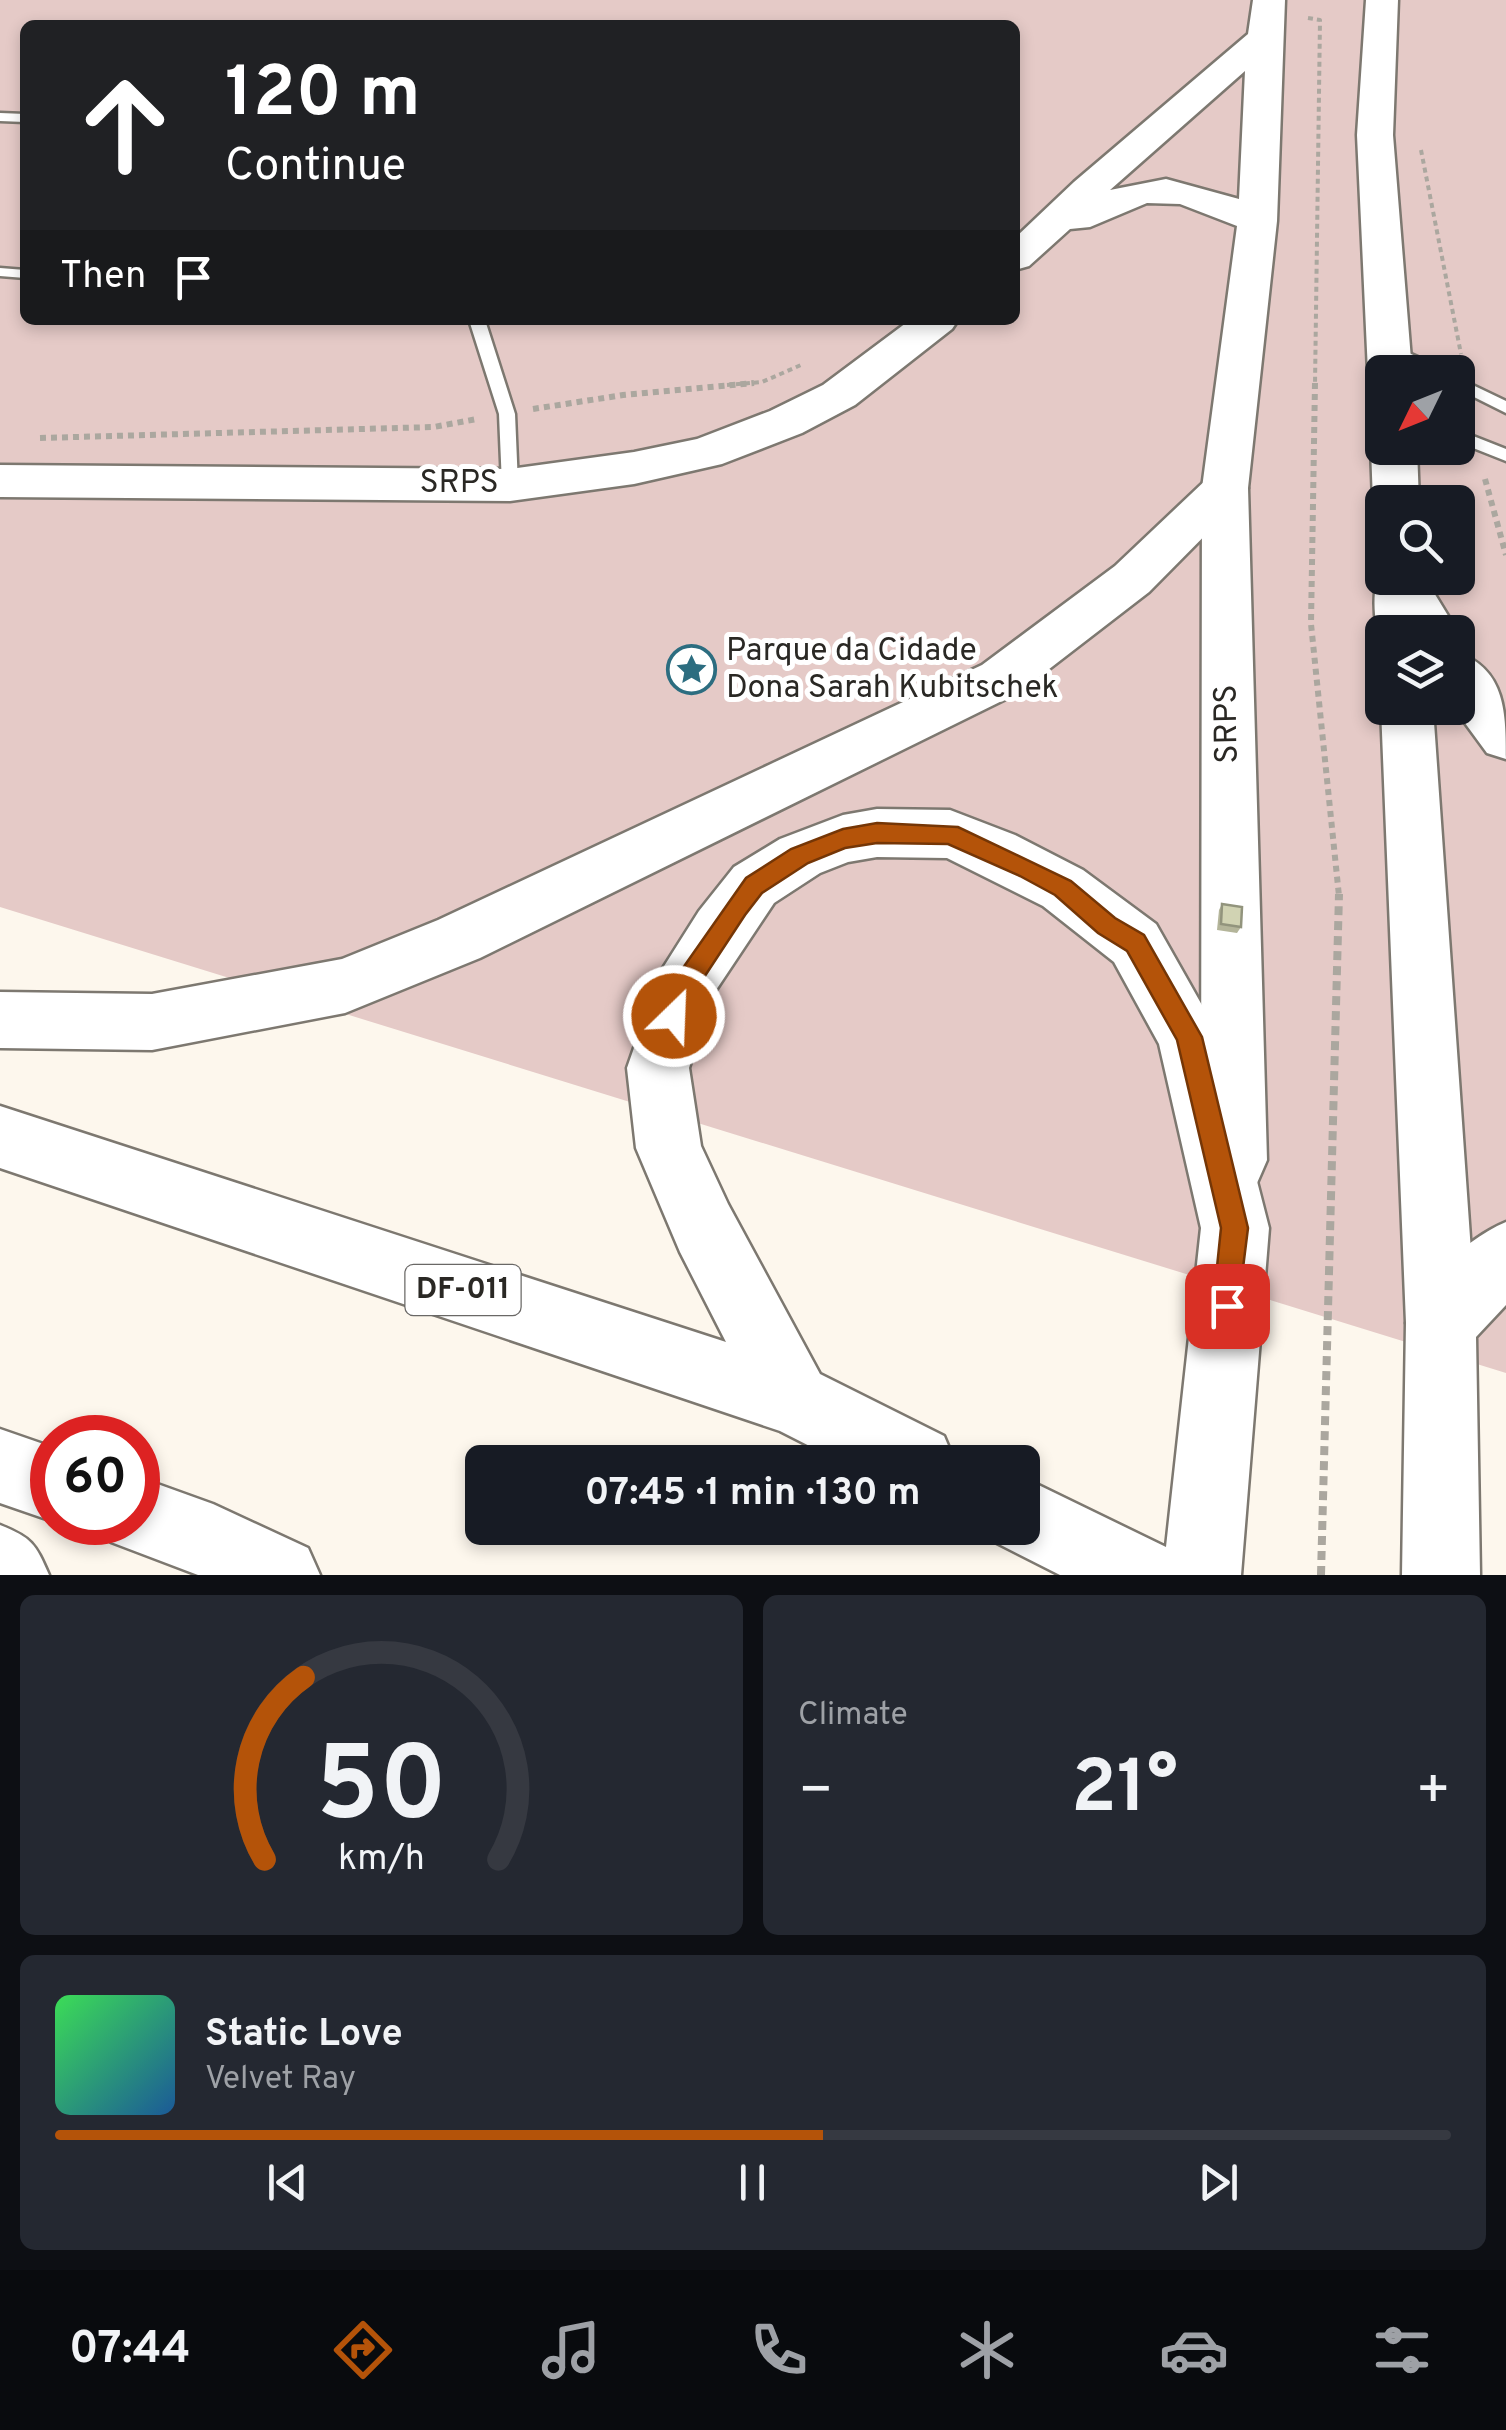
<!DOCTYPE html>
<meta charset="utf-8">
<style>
body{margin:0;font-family:Overpass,sans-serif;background:#242831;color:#f1f3f6;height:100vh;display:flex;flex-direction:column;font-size:38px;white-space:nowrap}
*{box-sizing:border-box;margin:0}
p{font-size:32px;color:#9ea1a6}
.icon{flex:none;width:55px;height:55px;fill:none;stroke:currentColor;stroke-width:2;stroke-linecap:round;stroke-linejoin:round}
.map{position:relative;height:1575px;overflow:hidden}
.details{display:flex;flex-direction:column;gap:20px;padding:20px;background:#0d0f14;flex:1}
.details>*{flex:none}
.top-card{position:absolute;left:20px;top:20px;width:1000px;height:305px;border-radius:15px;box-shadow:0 5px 15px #0003;background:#202124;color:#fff;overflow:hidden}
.needle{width:65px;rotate:227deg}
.controls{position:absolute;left:1365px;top:355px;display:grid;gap:20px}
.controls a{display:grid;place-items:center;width:110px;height:110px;border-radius:15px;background:#171b24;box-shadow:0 5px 15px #0003;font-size:50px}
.speed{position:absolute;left:30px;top:1415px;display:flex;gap:20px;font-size:50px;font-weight:700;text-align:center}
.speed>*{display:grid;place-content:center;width:130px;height:130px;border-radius:50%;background:#171b24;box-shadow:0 5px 15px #0003;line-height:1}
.speed .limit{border:15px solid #d22;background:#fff;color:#111}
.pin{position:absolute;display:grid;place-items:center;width:85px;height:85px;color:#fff;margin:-42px;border-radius:20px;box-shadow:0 5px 15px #0006}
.me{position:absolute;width:110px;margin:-55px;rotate:24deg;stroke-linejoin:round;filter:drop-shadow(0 0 8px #0008)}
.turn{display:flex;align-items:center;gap:35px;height:210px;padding:0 40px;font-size:45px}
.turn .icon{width:130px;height:130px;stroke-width:2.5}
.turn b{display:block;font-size:70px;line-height:85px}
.then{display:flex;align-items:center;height:95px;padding:0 40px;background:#0003;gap:20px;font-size:38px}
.big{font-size:75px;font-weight:700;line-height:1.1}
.details .tile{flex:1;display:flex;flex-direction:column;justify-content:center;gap:15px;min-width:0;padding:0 35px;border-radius:15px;background:#242831}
.details .dial{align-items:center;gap:0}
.dial svg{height:260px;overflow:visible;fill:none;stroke:#363941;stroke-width:7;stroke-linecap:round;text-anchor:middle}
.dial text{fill:#f1f3f6;stroke:none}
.song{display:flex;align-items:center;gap:30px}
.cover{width:120px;height:120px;border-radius:15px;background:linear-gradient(135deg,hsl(130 70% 55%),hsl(210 70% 35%))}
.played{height:10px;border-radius:5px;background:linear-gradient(90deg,#b45309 55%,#363941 55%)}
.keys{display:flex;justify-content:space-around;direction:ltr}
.heat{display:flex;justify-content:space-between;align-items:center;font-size:55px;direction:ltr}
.details .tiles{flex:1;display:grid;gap:20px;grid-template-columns:1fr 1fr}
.tile:last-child{grid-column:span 2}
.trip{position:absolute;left:465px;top:1445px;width:575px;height:100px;border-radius:15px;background:#171b24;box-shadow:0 5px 15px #0003;font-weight:700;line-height:100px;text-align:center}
.dock{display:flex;height:160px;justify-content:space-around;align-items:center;background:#090b0e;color:#9ea1a6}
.dock .icon{width:70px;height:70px}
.dock .current{color:#b45309}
.dock b{font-size:45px;color:#f1f3f6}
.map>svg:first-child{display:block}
.green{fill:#e5cac7;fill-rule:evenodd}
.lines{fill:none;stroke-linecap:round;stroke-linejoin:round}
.lane-casing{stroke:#7d7870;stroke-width:5}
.secondary-casing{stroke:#7d7870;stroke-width:5}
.primary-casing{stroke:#7d7870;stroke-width:5}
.path-far2{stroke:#aba79f;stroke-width:4;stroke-dasharray:5 4;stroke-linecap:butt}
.path-far1{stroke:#aba79f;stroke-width:6;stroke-dasharray:6 5;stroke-linecap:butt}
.path{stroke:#aba79f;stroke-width:8;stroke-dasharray:9 6;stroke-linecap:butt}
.lane{fill:#fff;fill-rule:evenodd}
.secondary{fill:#fff;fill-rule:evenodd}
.primary{fill:#fff;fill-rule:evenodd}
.wall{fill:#b4b59a}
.building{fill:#d1d3b3;stroke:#92947d;stroke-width:2.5}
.route{fill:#b45309;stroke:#753606;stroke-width:2.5}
.labels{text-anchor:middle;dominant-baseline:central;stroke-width:10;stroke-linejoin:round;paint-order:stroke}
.shield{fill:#fff;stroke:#6a6866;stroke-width:2.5}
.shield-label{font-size:30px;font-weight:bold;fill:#2a2824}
.street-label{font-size:32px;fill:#2a2824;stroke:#fff}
.poi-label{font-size:32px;fill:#2a2824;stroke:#fff;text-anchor:start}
</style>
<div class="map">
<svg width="1506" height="1575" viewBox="0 0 1506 1575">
<rect width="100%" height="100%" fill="#fdf7ed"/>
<path class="green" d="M0,0H1506V1373L0,907ZM25,25H1015V320H25ZM1382,372H1458V448H1382ZM1382,502H1458V578H1382ZM1382,632H1458V708H1382Z"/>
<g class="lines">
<defs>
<path id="lane" d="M0,113L25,114V122L0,121Z
M0,268L25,270V278L0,276Z
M469,320H485L515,414L518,485L510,491L502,485L499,414Z
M1389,344L1442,368L1444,372H1424L1384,352V346Z
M1458,378L1506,401V413L1458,389Z
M1458,430L1506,449V461L1458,442Z"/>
<path id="secondary" d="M1253,0H1285L1277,221L1248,488L1267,1160L1257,1183L1234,1192L1211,1183L1201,1160L1202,488L1237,226L1180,204L1147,203L1090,227L1070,229L1029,266L1015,270V238L1074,182L1248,34ZM1245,71L1239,199L1166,179L1110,190Z
M1366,0H1398L1393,135L1412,372H1382V384L1375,382L1368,372L1357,135Z
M910,320H958L952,329L855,405L802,433L722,464L634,484L510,501L0,497V465L510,469L634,452L697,439L770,411L823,385Z
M1382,436V448H1417L1419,502H1382V514L1373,502L1371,448Z
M1382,566V578H1424L1428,632H1382V641C1372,622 1372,584 1382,566Z
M1382,704V708H1433L1476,1323L1466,1348L1441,1358L1416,1348L1406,1323L1381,708Z"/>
<path id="primary" d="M1225,472L1241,477L1248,488L1241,499L1149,592L1018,693L480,958L345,1013L152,1050L0,1048V992L152,994L342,959L438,920L982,665L1115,566L1209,477Z
M1382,566V578H1425L1458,632V633L1407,632L1375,578Z
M1458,653C1506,669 1506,715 1506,759L1487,753L1454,708H1458Z
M877,809L950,810L1015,835L1083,870L1156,924L1220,1037L1269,1228L1241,1575H1060L995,1542L989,1528H1022V1477L1166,1547L1201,1228L1159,1044L1114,962L1043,906L947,858L877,857L848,862L820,873L774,903L710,999L689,1068L701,1146L728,1204L820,1374L944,1436L955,1462H841L780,1431L0,1168V1106L726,1342L680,1252L636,1148L627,1068L661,971L699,911L734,867L780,839L843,815Z
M1506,1222V1305L1476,1337L1480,1575H1402L1406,1323C1423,1282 1465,1239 1506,1222Z
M0,1429L52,1447V1521L0,1503Z
M138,1477L213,1504L308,1548L320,1575H198L111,1542L103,1522H138Z
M0,1525C32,1538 35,1543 49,1575H0Z"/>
</defs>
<use href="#lane" class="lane-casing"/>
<use href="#secondary" class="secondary-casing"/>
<use href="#primary" class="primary-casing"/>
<path class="path-far2" d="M1308,18L1320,20L1315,385
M1421,150L1461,354
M727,385L762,382L801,365"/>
<path class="path-far1" d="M1315,383L1311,624L1339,896
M533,409L623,395L754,383
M40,438L434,427L477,419
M1485,479L1506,555"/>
<path class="path" d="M1321,1575L1339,894"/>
<use href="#lane" class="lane"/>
<use href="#secondary" class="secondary"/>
<use href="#primary" class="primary"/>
</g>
<path class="wall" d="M1222,904L1241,927L1237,933L1217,930L1219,910Z"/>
<path class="building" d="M1222,904L1242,907L1241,927L1221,924Z"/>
<path class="route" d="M877,823L958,827L1071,881L1115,918L1144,935L1202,1037L1248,1228L1237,1316L1227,1320L1217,1316L1213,1306L1221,1228L1177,1040L1127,951L1098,933L1055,895L1020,876L948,844L877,843L845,848L808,863L762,893L745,915L693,994L683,1024L674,1028L665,1024L661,1016L673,982L746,878L791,849L843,829Z"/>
<defs>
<symbol id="sight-ring" viewBox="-11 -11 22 22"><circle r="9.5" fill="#fff" stroke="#2c6d80" stroke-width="1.5"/><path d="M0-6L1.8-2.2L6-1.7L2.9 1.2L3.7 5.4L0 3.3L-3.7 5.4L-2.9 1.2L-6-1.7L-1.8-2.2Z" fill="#2c6d80"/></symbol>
</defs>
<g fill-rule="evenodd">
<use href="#sight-ring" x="664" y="642" width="55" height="55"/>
</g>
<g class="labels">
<rect class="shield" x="405.5" y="1265" width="115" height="50" rx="8"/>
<g class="shield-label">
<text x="463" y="1290">DF-011</text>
</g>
<g class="street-label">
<text x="459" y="484">SRPS</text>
<text transform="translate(1228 724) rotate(-91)">SRPS</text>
</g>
<g class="poi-label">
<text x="726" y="652">Parque da Cidade<tspan x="726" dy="37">Dona Sarah Kubitschek</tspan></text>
</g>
</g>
</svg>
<div class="controls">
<a><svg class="needle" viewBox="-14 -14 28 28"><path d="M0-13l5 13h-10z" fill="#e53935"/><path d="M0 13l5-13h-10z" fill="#9ea1a6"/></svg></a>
<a><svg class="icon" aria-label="search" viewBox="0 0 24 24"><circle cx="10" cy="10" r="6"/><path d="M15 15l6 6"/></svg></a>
<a><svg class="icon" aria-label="layers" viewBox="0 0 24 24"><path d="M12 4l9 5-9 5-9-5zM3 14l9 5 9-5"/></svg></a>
</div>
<div class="speed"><div class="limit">60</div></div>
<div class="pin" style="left:1227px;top:1306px;background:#d93025"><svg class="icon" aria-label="arrive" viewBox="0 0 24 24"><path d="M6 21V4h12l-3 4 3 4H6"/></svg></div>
<svg class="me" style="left:674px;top:1016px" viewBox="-20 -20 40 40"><circle r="17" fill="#b45309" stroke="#fff" stroke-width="3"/><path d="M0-11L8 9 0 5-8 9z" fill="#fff"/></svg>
<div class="trip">07:45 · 1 min · 130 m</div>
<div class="top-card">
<div class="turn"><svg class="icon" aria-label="ahead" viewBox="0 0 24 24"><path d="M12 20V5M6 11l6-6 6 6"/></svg><div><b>120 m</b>Continue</div></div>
<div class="then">Then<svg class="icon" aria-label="arrive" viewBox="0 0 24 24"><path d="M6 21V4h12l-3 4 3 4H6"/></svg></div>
</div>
</div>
<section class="details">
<div class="tiles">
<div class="tile dial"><svg viewBox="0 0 100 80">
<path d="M14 69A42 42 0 1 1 86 69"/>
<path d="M14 69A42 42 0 0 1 26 13" stroke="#b45309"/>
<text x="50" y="56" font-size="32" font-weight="700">50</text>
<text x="50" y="72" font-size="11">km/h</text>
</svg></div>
<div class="tile"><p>Climate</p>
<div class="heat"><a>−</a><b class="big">21°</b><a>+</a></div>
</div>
<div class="tile">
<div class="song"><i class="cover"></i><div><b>Static Love</b><p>Velvet Ray</p></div></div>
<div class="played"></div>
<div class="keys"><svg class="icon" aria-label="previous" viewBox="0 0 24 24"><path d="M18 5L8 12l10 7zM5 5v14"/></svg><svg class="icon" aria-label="pause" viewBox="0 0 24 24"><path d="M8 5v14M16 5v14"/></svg><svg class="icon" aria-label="next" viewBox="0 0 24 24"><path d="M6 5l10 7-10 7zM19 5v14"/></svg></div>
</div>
</div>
</section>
<nav class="dock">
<b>07:44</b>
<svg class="icon current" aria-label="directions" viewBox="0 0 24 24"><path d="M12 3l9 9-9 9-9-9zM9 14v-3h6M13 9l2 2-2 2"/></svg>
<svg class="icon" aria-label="music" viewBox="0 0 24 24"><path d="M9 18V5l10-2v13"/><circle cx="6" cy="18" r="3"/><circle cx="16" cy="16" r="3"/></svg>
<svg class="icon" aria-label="phone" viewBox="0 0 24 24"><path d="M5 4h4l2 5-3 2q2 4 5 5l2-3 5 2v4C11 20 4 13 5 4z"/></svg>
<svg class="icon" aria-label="climate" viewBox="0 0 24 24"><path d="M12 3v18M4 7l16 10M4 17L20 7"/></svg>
<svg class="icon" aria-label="car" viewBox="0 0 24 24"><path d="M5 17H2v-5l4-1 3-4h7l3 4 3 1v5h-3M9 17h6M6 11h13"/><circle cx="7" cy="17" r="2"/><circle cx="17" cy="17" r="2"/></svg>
<svg class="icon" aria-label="filters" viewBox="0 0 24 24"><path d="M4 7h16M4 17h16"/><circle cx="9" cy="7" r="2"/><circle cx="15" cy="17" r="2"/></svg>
</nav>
